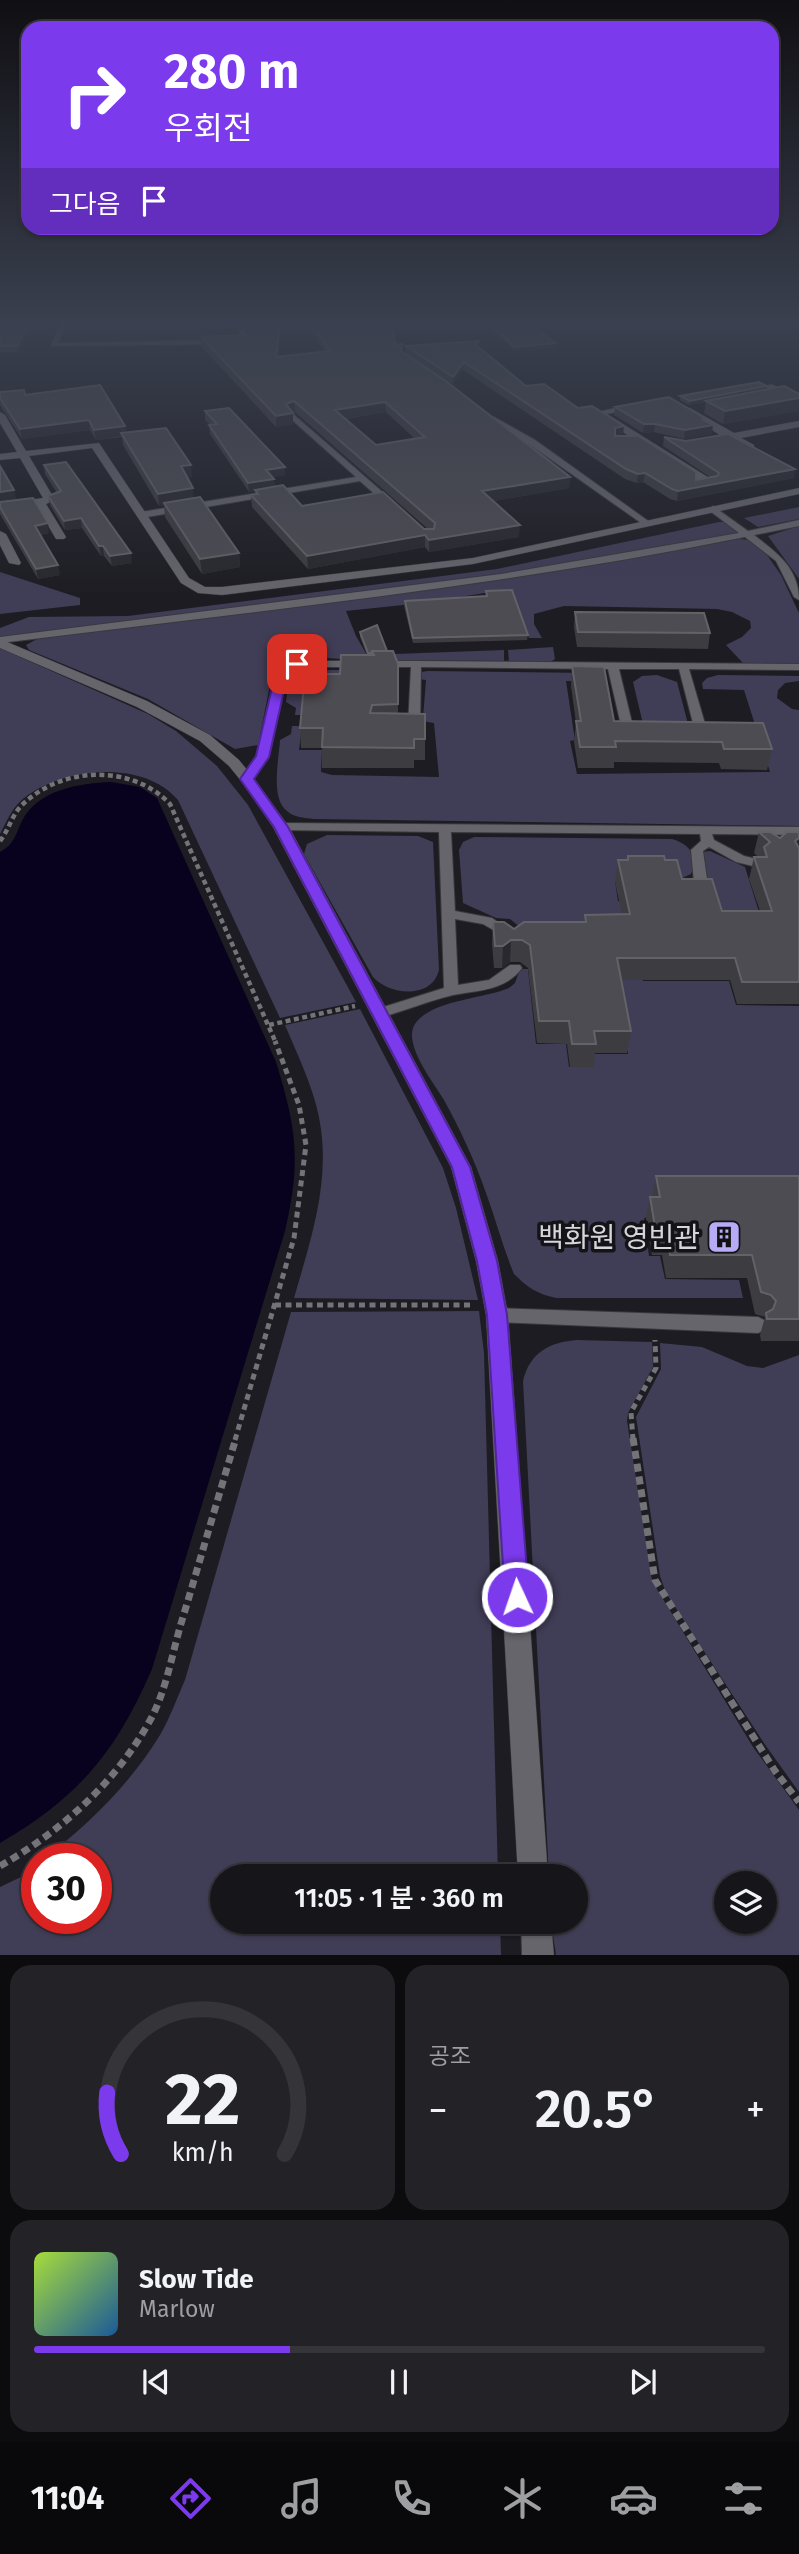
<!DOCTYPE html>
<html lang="ko">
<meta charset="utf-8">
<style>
body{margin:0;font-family:"Fira Sans","Noto Sans KR",sans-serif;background:#232227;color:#f1f3f6;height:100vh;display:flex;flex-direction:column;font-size:26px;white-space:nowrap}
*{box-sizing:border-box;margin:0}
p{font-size:23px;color:#9e9fa2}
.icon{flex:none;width:38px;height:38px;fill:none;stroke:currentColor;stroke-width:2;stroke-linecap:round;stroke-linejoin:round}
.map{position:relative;height:1955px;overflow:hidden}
.sheet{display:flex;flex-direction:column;gap:10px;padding:10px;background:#0c0c0e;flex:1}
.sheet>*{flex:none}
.guide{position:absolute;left:21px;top:21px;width:758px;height:214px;border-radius:21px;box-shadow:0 2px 5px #0004,0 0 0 2px #353439;background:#7c3aed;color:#fff;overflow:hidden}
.fabs{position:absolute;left:714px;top:1871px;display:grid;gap:14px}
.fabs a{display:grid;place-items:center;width:63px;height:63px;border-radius:50%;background:#16151a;box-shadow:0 2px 5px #0004,0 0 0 2px #353439;font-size:35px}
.speed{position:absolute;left:21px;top:1843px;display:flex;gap:14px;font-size:35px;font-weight:700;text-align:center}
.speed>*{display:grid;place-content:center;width:91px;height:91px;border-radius:50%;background:#16151a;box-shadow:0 2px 5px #0004,0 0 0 2px #353439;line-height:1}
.speed .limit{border:10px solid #d22;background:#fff;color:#111}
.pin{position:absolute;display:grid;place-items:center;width:60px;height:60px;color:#fff;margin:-30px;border-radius:14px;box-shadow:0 4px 10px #0006}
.me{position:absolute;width:77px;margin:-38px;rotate:357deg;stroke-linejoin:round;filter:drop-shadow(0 0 5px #0008)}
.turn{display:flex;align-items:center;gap:24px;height:147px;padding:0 28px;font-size:32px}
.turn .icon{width:91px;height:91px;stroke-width:2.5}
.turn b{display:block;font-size:49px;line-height:60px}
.then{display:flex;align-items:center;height:66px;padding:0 28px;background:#0003;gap:14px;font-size:26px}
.big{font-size:52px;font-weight:600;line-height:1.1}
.sheet .tile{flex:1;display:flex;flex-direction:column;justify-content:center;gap:10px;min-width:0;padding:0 24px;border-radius:21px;background:#232227}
.sheet .dial{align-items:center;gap:0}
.dial svg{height:182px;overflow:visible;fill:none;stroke:#353439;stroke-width:7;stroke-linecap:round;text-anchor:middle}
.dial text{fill:#f1f3f6;stroke:none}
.song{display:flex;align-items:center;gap:21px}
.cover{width:84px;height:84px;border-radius:10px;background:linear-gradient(135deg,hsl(80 70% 55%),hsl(210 70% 35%))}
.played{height:7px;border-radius:4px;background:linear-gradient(90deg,#7c3aed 35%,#353439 35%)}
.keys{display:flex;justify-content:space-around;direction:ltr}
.heat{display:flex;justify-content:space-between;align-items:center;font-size:38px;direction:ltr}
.sheet .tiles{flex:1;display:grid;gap:10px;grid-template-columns:1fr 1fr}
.tile:last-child{grid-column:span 2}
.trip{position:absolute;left:210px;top:1864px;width:378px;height:70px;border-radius:35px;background:#16151a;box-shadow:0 2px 5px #0004,0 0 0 2px #353439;font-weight:600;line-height:70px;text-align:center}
.tab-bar{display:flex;height:112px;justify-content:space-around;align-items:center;background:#09080a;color:#9e9fa2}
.tab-bar .icon{width:49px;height:49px}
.tab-bar .on{color:#7c3aed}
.tab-bar b{font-size:32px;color:#f1f3f6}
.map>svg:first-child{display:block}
.green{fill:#403d56;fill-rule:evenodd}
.water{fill:#09021e}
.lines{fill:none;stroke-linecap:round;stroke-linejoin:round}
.service-casing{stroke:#39393d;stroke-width:2}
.minor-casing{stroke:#39393d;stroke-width:1}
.path-far2{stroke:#737378;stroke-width:4.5;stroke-dasharray:5 3.5;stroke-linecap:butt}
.path-far1{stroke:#737378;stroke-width:5;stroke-dasharray:6 4.5;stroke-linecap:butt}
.path{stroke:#737378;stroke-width:7;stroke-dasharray:8 5;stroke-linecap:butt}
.service{fill:#66656c;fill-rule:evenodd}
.minor{fill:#66656c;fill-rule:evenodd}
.wall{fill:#3d3c41;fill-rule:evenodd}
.shaded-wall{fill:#29282e}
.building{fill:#4d4c52;stroke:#626267;stroke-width:2;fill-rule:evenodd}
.route{fill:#7c3aed;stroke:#51269a;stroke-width:2}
.labels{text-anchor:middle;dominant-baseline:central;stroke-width:7;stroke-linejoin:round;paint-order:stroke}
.near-poi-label{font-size:28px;fill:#d6d6da;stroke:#141318;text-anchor:end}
</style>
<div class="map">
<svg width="799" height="1956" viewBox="0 0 799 1956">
<rect width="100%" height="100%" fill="#1d1c22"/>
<path class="green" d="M799,507V519L758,527L744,518Z
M719,522H725L738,533L497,575L4,637L0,636V628L29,617L128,616L497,569Z
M799,526V579L768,536Z
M739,539L751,540L760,545L781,575L799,613V664L743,663L726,645L742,637L751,628L750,621L732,612L717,609L564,606L534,614V624L542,638H529L510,589L422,603L346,611L356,636L367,655L504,650V661L359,660L276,655L258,745L235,749L148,699L29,650L26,645L37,639L571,569Z
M0,572L80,598V605L0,614Z
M553,647L555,659L552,661L509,662L508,650Z
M0,648L148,714L176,731L217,766L248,805L356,1002L280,1018L178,800C144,760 68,767 28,795C13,805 8,819 0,834Z
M302,670H340L339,694L304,715H295L296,708L286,702L289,676Z
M428,671L592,673L601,682L566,681L575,740L570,741L577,774L770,772L744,690L703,689L702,683L707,678L718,675L799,676V681L785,683L778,690L777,698L792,709L799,710V826L313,819C305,818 293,817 287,811C270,798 279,759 280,740L291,734L292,726H302L299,750H322L321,772L332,775L439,777L434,723L427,722L423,718L426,680L419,679L421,672Z
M657,675L677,682L688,724H643L633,682L642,676Z
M327,835L418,836L433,842L439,970C432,999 390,996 373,977L304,854L307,844Z
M474,837L672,839C690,844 699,857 691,874L678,880L615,881L618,901L626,902L634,940H536L510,919L496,918L463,903L459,850L463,842Z
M710,851L745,867L759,912L719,937L701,852Z
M613,967H640L643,981H729L736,1005L799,1006V1198L644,1218L649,1256H660L665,1279L739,1280L743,1298H556C537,1294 527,1287 514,1274C503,1248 496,1220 486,1193C475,1161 460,1129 444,1100C434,1083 402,1043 415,1024C431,1000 483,999 509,988L515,983L520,969H528L536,1044H566L569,1067H594L593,1054H628Z
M360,1009L443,1168L456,1208L478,1300L294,1298C309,1246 327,1193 322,1138C319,1098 300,1061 285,1025Z
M479,1311L484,1353L498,1876H222V1922H500L501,1955H0V1887L21,1877L37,1865V1918H96V1858H45C90,1823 130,1784 160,1735C170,1718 177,1698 185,1680L291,1312Z
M577,1340L652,1342L653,1367L628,1413L627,1421L652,1581L753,1747L799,1810V1955H556L551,1922H576V1876H549L523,1381C530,1352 550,1342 577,1340ZM726,1883H765V1922H726Z
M660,1343L702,1347L747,1366L763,1368L799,1355V1792L766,1746L666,1593L660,1576L636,1417L661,1369Z"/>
<path class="water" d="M111,782L140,787L157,798L276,1062C297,1130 301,1161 285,1231L152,1669C116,1752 79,1797 0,1843V852C15,844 15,835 22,821C37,790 80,783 111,782Z"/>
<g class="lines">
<defs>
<path id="service" d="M60,325H66L58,343L237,340L242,325H248L243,342L240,344L51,346Z
M293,414L394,502V506H388L360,481L141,518L137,515L141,512L356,477L290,418L289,416Z
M488,417H494L535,440L651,523L644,525L529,444L488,421Z
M713,506L748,531L799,520V526L754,535C777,553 799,568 799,600L794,597L776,561L745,537C499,587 249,612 0,643V637L501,574L739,533L710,511L709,509Z
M297,661H360L365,664L360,667H299L287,673L269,756L251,781H243L241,779L257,756L277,671Z
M416,661L799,664V670L689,669L708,734L706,736L696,737L690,734L695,731L679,669H619L634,731L640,734L638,736L629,737L623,734L608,669L421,667L420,729L411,732L405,729L408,726L411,667H380L375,664L380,661Z
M281,823L799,827V835L712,834L714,840L744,856L761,860L763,863L757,867L736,862L709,847L703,851L709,893L702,897L695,893L691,850L701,841L700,834L451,832L455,911L492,918L514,934L507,938L483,924L455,919L458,985L489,980L510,965H520L522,968C505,991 478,990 453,995C428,1001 404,1011 379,1018L374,1016L372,1013L374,1010L444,988L439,832L277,830L275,827Z
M497,1308L758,1317L764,1320L767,1325L764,1330L758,1333L497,1322L491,1320L488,1315L491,1310Z"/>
<path id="minor" d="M771,384L799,397V404L768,389L766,387Z
M638,403L641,404V408L607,414L714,481V485L696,487V483L701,482L593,413Z
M684,408H690L734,433L799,421V427L741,438L754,445V449L750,450L726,439L684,412Z
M0,412L5,415L26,451L99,443L189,578L205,587H222L473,558L799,488V494L473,564L222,595L198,593L181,583L92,448L29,456L55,500L46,504L66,537L64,539H56L36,505L0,510V504L43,498L20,458L0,460V454L17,452L0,423Z
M0,531L6,534L21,563L19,565L9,563L0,545Z
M0,639L147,701L210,735L239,760L252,776L289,827L471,1167L498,1261L508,1315L548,1876H518L486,1315L476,1261L451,1167L273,827L242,782L229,766L200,741L137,707L0,648Z
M521,1922H551L554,1956H522Z"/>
</defs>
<use href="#service" class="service-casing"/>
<use href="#minor" class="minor-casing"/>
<path class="path-far2" d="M0,841C9,830 12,814 23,804C63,766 132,764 170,804L276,1043
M269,1025L355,1006"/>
<path class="path-far1" d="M275,1305H474
M235,1440L294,1238L306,1145L299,1105L275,1041
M633,1440L631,1412L656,1368L655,1340"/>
<path class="path" d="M633,1438L655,1580L775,1771L799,1802
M0,1866C60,1832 114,1784 148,1724C165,1695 171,1659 180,1627C199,1564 217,1501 236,1438"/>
<use href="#service" class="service"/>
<use href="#minor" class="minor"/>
</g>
<path class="wall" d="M0,325H34L18,352H0Z
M281,325L278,357L324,351L307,325H391L396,345L402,352L570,477L569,488L493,501L519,537L429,552L425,547L308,569L252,507L251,495L255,494V491L249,492L210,434L209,425H210L205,420V411L285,475L273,477L275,486L302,506L428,529L295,412L292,413L293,424L276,427L202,347L201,337L249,335ZM386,412L414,438L376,445L346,419Z
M493,327L555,347L515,351L493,331Z
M406,346L479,348L526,386L578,408L696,480L710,477L663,446L664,437L794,478L677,501L670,499L643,482L637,483L625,479L463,370L452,385L406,354Z
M767,389L799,394V411L723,424L704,413L706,402L689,405L680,400V396Z
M0,392L25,395L125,426L126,433L192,477L187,478L194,498L239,553L240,567L202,574L165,517L164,506H159L123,445L122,437L96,440L90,430L22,439L0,405Z
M615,407L706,421L712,434L684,439L654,432L643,433L614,415Z
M44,465L132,563L112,566L104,556H101L82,528L65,530L50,505L48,496L57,493L45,474Z
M0,502L49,533L40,535L60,575L38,579L0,514Z
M486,591L528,635L527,640L413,643L404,606L405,601L486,596Z
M575,612L710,633L708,649L577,647L574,627Z
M360,632L387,651L398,664V714L425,739V760H414V768H322V748H301L300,728L367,655L360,637Z
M572,666L614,721L772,749L767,770L721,769L719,763L614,762V768H578L574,742L576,723L571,686Z
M759,832L780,838L799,833L798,847L799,848V1004H737L730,980H621L631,1031L627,1053H595L594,1067H570L567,1044L537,1043L528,968L520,962H510L502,968H494L492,944L493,922L514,929L584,922L585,915L622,914L615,882L618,860H627L628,856L665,860L682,879L722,911H760L749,879L754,857H758L754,853Z
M656,1176H799V1341H761L760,1335L765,1317L755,1314L747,1278H666L662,1255H652L646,1219L650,1197H652Z"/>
<path class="shaded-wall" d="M29,325H34L18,352L17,346Z
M280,325H281L276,368V357Z
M555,343V347L515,351V347Z
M464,362L463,370L452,385L453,377Z
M767,386V390L706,401V402L689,405L690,401Z
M799,398V411L723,424L725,411Z
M294,401L295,412L290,414L293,413V424L276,427V416L286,404Z
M385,402L386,412L335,420V410Z
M702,419H706L705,427L713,425L712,434L684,439L685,430Z
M89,420L90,430L22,439L20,429Z
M644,424H655L654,432L643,433Z
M125,426L126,436L121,433L122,436L96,440L94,430Z
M624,426L623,435L614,437L615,428Z
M191,465L192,477L182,478L181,466Z
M285,467V475L267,478L266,470Z
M795,469L794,478L677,501L678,491Z
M645,473L643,482L637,483L638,474Z
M570,477L569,488L482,503V491Z
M274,479L275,488L249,492L248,483Z
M193,488L194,501L164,503V506H159L158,494Z
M14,490L16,499L0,501V492Z
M81,518L82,528L65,530L64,521Z
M48,523L49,533L36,535L35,526Z
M520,525L519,537L429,552V540Z
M425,535V547L308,569L307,556Z
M99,546H103L104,556H101Z
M131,553L132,563L112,566L110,556Z
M239,553L240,567L202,574L200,559Z
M58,565L60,575L38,579L36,569Z
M799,838V843L796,858L795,841Z
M511,940L510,962L502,968L503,946Z"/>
<path class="building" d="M0,325H29L17,346H0Z
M251,325H280L276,357L329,351L313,325H391L396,345L402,344L401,351L447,382L570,477L482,491L520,525L429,540L425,535L307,556L251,495L258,494L255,490L283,485L302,506L383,492L424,529H434L435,523L294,401L286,404L293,413L276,416L201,337L249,335ZM385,402L425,437L376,445L335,410Z
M521,325H533L555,343L515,347L493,327Z
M479,341L476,345L526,386L544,384L578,408L592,406L624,426L615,428V436H638L696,472V480L717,476L719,473L664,437L686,441L728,434L795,469L678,491L672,489L645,473L638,474L626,469L464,362L453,377L406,346Z
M759,382L767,386L690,401L680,396Z
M100,385L125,426L94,430L89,420L20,429L0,398V392L24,390L25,395Z
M784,386L799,394V398L725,411L706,401Z
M669,397L706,419H702L713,425L685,430L655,424H644L615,407Z
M229,408L285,467L266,470L274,479L248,483L209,425L217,424L205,411Z
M166,428L191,465L181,466L193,488L158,494L121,433Z
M66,462L131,553L110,556L103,546H99L81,518L64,521L48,496L61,491L44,465Z
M0,466L14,490L0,492Z
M200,497L239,553L200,559L164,503Z
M33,498L48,523L35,526L58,565L36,569L0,507V502Z
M512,590L528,635L413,638L405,601L487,596L486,591Z
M575,612L704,613L710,633L578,632Z
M377,625L387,651H372V653H368L360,632Z
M372,651H393L398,664V704L372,705L370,713L425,714V739H414V748L322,747L323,728H300L305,674H340L341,655H374Z
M572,666L604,667L614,721L763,723L772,749H724L722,742L615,741L616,747H580L576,721H581Z
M759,832H770L780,838L787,832H798L799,833V838L795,841L799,848V982H742L735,958H617L631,1031H594L596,1044H572L569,1021H539L530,945L522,940H511L503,946H495L493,922H504L514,929L524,922H586L585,915L630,914L618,860H628V856H664L665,860H677L682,879H712L722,911H772L754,857H767L764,847L770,842Z
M656,1176H799V1319H767L766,1313L773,1309L776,1301L771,1295L761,1292L752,1255H670L666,1233H656L650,1197H660Z"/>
<linearGradient id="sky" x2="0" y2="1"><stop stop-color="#100f13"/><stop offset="0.54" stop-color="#3a404f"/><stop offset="1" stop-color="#3a404f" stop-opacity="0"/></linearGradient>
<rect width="799" height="598" fill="url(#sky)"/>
<path class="route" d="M293,661L303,664L288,673L269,757L254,779L288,827L470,1167L497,1261L507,1315L529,1597L525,1606L517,1609L508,1606L505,1597L487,1315L477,1261L452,1167L274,827L240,779L256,756L276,671Z"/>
<defs>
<symbol id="building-square" viewBox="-11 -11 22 22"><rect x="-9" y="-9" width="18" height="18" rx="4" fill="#b7abf8" stroke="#141318"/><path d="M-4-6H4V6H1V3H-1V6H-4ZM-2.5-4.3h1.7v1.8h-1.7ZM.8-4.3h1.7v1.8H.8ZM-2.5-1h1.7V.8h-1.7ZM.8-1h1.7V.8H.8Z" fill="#111"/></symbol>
</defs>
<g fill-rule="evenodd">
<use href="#building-square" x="705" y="1218" width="38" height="38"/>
</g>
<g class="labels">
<g class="near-poi-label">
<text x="700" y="1237">백화원 영빈관</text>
</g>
</g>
</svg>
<div class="fabs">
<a><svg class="icon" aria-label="layers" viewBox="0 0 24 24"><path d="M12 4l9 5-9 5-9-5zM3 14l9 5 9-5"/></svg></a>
</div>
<div class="speed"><div class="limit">30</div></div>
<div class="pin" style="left:297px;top:664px;background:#d93025"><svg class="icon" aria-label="arrive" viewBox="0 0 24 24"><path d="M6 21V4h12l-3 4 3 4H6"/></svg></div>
<svg class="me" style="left:517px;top:1597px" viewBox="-20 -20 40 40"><circle r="17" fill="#7c3aed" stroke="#fff" stroke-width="3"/><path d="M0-11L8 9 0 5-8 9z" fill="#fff"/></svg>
<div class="trip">11:05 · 1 분 · 360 m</div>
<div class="guide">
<div class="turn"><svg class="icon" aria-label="right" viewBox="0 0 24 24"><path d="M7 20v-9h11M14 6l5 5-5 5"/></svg><div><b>280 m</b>우회전</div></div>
<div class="then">그다음<svg class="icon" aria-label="arrive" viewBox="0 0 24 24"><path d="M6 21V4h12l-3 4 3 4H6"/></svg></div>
</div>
</div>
<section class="sheet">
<div class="tiles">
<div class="tile dial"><svg viewBox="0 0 100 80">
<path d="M14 69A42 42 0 1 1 86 69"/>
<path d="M14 69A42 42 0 0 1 8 42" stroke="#7c3aed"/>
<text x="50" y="56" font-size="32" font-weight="700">22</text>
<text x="50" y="72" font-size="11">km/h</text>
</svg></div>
<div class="tile"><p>공조</p>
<div class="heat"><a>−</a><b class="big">20.5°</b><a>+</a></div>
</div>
<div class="tile">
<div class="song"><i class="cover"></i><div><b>Slow Tide</b><p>Marlow</p></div></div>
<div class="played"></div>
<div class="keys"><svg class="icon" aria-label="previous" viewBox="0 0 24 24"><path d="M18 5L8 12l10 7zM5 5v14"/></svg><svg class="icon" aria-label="pause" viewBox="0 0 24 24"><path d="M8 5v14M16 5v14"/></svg><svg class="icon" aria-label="next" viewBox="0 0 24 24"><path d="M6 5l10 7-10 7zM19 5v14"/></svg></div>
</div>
</div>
</section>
<nav class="tab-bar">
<b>11:04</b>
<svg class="icon on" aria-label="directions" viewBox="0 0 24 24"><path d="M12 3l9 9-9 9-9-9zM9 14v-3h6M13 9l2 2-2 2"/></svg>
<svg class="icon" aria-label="music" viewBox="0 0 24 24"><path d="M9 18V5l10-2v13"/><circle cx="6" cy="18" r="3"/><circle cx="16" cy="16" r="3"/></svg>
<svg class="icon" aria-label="phone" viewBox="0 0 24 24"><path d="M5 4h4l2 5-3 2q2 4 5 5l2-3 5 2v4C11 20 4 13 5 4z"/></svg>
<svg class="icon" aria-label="climate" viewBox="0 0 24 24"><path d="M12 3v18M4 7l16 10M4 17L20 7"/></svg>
<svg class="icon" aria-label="car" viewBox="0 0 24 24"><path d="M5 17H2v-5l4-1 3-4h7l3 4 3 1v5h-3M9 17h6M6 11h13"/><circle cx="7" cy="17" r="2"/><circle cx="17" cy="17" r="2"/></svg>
<svg class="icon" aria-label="filters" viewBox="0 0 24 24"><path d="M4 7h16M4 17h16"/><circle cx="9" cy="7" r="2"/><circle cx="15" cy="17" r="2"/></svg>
</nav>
